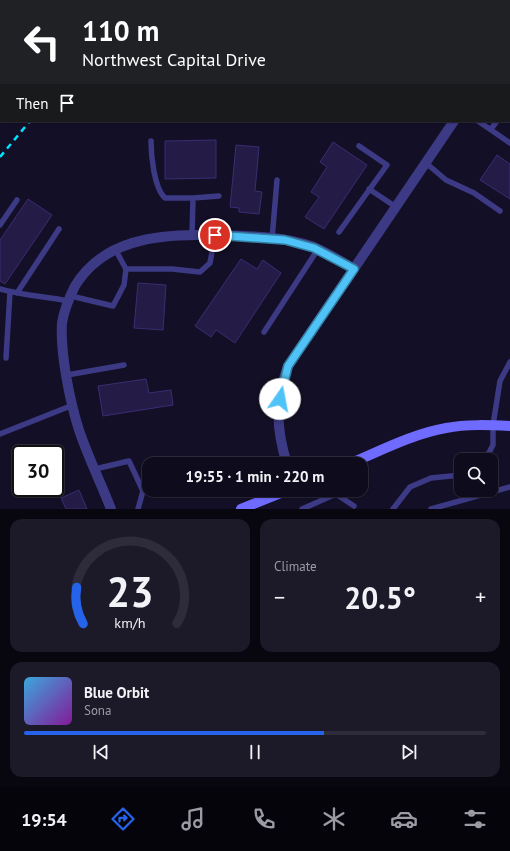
<!DOCTYPE html>
<meta charset="utf-8">
<style>
body{margin:0;font-family:"PT Sans",sans-serif;background:#1c1929;color:#f1f3f6;height:100vh;display:flex;flex-direction:column;font-size:15px;white-space:nowrap}
*{box-sizing:border-box;margin:0}
p{font-size:13px;color:#9b9ba3}
.icon{flex:none;width:22px;height:22px;fill:none;stroke:currentColor;stroke-width:2;stroke-linecap:round;stroke-linejoin:round}
.map{position:relative;height:509px;overflow:hidden}
.drawer{display:flex;flex-direction:column;gap:10px;padding:10px;background:#08060f;flex:1}
.drawer>*{flex:none}
.guide{position:absolute;left:0px;top:0px;width:510px;height:122px;box-shadow:0 1px 3px #0004,0 0 0 1px #2e2b3b;background:#202124;color:#fff;overflow:hidden}
.controls{position:absolute;left:454px;top:453px;display:grid;gap:8px}
.controls a{display:grid;place-items:center;width:44px;height:44px;border-radius:8px;background:#0e0b1c;box-shadow:0 1px 3px #0004,0 0 0 1px #2e2b3b;font-size:20px}
.speed{position:absolute;left:12px;top:445px;display:flex;gap:8px;font-size:20px;font-weight:700;text-align:center}
.speed>*{display:grid;place-content:center;width:52px;height:52px;border-radius:50%;background:#0e0b1c;box-shadow:0 1px 3px #0004,0 0 0 1px #2e2b3b;line-height:1}
.speed .limit{border:2px solid #111;border-radius:6px;background:#fff;color:#111}
.pin{position:absolute;display:grid;place-items:center;width:34px;height:34px;color:#fff;margin:-17px;border:2px solid #fff;border-radius:50%;box-shadow:0 1px 4px #0007}
.me{position:absolute;width:44px;margin:-22px;rotate:12deg;stroke-linejoin:round;filter:drop-shadow(0 0 3px #0008)}
.turn{display:flex;align-items:center;gap:14px;height:84px;padding:0 16px;font-size:18px}
.turn .icon{width:52px;height:52px;stroke-width:2.5}
.turn b{display:block;font-size:28px;line-height:34px}
.then{display:flex;align-items:center;height:38px;padding:0 16px;background:#0003;gap:8px;font-size:15px}
.big{font-size:30px;font-weight:600;line-height:1.1}
.drawer .card{flex:1;display:flex;flex-direction:column;justify-content:center;gap:6px;min-width:0;padding:0 14px;border-radius:12px;background:#1c1929}
.drawer .dial{align-items:center;gap:0}
.dial svg{height:104px;overflow:visible;fill:none;stroke:#2e2b3b;stroke-width:7;stroke-linecap:round;text-anchor:middle}
.dial text{fill:#f1f3f6;stroke:none}
.song{display:flex;align-items:center;gap:12px}
.cover{width:48px;height:48px;border-radius:6px;background:linear-gradient(135deg,hsl(200 70% 55%),hsl(290 70% 35%))}
.played{height:4px;border-radius:2px;background:linear-gradient(90deg,#2563eb 65%,#2e2b3b 65%)}
.keys{display:flex;justify-content:space-around;direction:ltr}
.heat{display:flex;justify-content:space-between;align-items:center;font-size:22px;direction:ltr}
.drawer .tiles{flex:1;display:grid;gap:10px;grid-template-columns:1fr 1fr}
.card:last-child{grid-column:span 2}
.trip{position:absolute;left:142px;top:457px;width:226px;height:40px;border-radius:12px;background:#0e0b1c;box-shadow:0 1px 3px #0004,0 0 0 1px #2e2b3b;font-weight:600;line-height:40px;text-align:center}
.tabs{display:flex;height:64px;justify-content:space-around;align-items:center;background:#06040b;color:#9b9ba3}
.tabs .icon{width:28px;height:28px}
.tabs .current{color:#2563eb}
.tabs b{font-size:18px;color:#f1f3f6}
.map>svg:first-child{display:block}
.green{fill:#12302f}
.building{fill:#241b47;stroke:#3b2d73}
.lines{fill:none;stroke-linecap:round;stroke-linejoin:round}
.lane{stroke:#3d3a85;stroke-width:5.5}
.street{stroke:#3d3a85;stroke-width:10}
.secondary{stroke:#6f6bff;stroke-width:10}
.rail{stroke:#00e5ff;stroke-width:2.5;stroke-dasharray:6 5;stroke-linecap:butt}
.route-casing{stroke:#337fa1;stroke-width:10}
.route{stroke:#4fc3f7;stroke-width:7}
</style>
<div class="map">
<svg width="510" height="509" viewBox="0 0 510 509">
<rect width="100%" height="100%" fill="#130f26"/>
<path class="green" d="M0,0H90L1,1L0,117Z"/>
<path class="building" d="M216,140V178L165,179V141Z
M333,142L367,165L324,229L305,217L319,197L311,192L327,167L320,162Z
M236,145L259,147L255,191L262,192L259,214L239,212V208L230,207Z
M497,155L510,164V199L480,180Z
M28,199L52,215L5,284L0,281V240Z
M241,259L257,269L263,260L281,273L235,343L216,330L211,337L195,326Z
M138,283L166,285L163,330L134,328Z
M146,379L149,393L171,390L173,405L103,416L98,386Z
M79,490L87,509H66L61,498Z"/>
<g class="lines">
<path class="lane" d="M248,0L250,1
M219,1L220,0
M465,1L466,0
M509,58L510,59
M509,103L510,102
M478,121L510,143
M491,129L497,121
M151,141C151,155 154,188 165,198H193L192,235
M426,163L446,180L474,193L500,211
M369,189L396,207
M193,198L219,196
M0,225L17,200
M339,232L387,165L359,146
M272,239L277,180
M126,269H172L200,272L210,263L215,235
M0,289C23,296 45,296 68,301
M17,293L59,229
M71,296L113,306L124,285L126,269L115,249
M264,332L318,249
M6,358L10,292
M67,375L124,365
M0,434L73,405
M485,460L493,445V425L500,381L510,362
M95,469L129,461L143,491L138,509
M302,509L336,494L354,506
M393,509L410,487L431,478L461,475
M431,509L510,487"/>
<path class="street" d="M509,39L510,38
M287,464C276,429 275,401 288,366L454,121
M111,509C101,483 88,457 79,430C70,402 60,353 62,323C64,310 69,298 75,286C103,240 157,234 206,235C241,236 280,235 314,247C328,253 341,261 354,269"/>
<path class="secondary" d="M349,464C380,451 412,434 446,428C467,424 489,425 510,426
M241,509L288,490"/>
<path class="rail" d="M104,1L105,0
M160,1L161,0
M0,157L30,121"/>
</g>
<g class="lines">
<defs>
<path id="route" d="M215,235L285,240L314,248L354,269L288,366L280,399"/>
</defs>
<use href="#route" class="route-casing"/>
<use href="#route" class="route"/>
</g>
</svg>
<div class="controls">
<a><svg class="icon" aria-label="search" viewBox="0 0 24 24"><circle cx="10" cy="10" r="6"/><path d="M15 15l6 6"/></svg></a>
</div>
<div class="speed"><div class="limit">30</div></div>
<div class="pin" style="left:215px;top:235px;background:#d93025"><svg class="icon" aria-label="arrive" viewBox="0 0 24 24"><path d="M6 21V4h12l-3 4 3 4H6"/></svg></div>
<svg class="me" style="left:280px;top:399px" viewBox="-20 -20 40 40"><circle r="19" fill="#fff"/><path d="M0-13L10 11 0 6-10 11z" fill="#4fc3f7"/></svg>
<div class="trip">19:55 · 1 min · 220 m</div>
<div class="guide">
<div class="turn"><svg class="icon" aria-label="left" viewBox="0 0 24 24"><path d="M17 20v-9H6M10 6l-5 5 5 5"/></svg><div><b>110 m</b>Northwest Capital Drive</div></div>
<div class="then">Then<svg class="icon" aria-label="arrive" viewBox="0 0 24 24"><path d="M6 21V4h12l-3 4 3 4H6"/></svg></div>
</div>
</div>
<section class="drawer">
<div class="tiles">
<div class="card dial"><svg viewBox="0 0 100 80">
<path d="M14 69A42 42 0 1 1 86 69"/>
<path d="M14 69A42 42 0 0 1 9 41" stroke="#2563eb"/>
<text x="50" y="56" font-size="32" font-weight="700">23</text>
<text x="50" y="72" font-size="11">km/h</text>
</svg></div>
<div class="card"><p>Climate</p>
<div class="heat"><a>−</a><b class="big">20.5°</b><a>+</a></div>
</div>
<div class="card">
<div class="song"><i class="cover"></i><div><b>Blue Orbit</b><p>Sona</p></div></div>
<div class="played"></div>
<div class="keys"><svg class="icon" aria-label="previous" viewBox="0 0 24 24"><path d="M18 5L8 12l10 7zM5 5v14"/></svg><svg class="icon" aria-label="pause" viewBox="0 0 24 24"><path d="M8 5v14M16 5v14"/></svg><svg class="icon" aria-label="next" viewBox="0 0 24 24"><path d="M6 5l10 7-10 7zM19 5v14"/></svg></div>
</div>
</div>
</section>
<nav class="tabs">
<b>19:54</b>
<svg class="icon current" aria-label="directions" viewBox="0 0 24 24"><path d="M12 3l9 9-9 9-9-9zM9 14v-3h6M13 9l2 2-2 2"/></svg>
<svg class="icon" aria-label="music" viewBox="0 0 24 24"><path d="M9 18V5l10-2v13"/><circle cx="6" cy="18" r="3"/><circle cx="16" cy="16" r="3"/></svg>
<svg class="icon" aria-label="phone" viewBox="0 0 24 24"><path d="M5 4h4l2 5-3 2q2 4 5 5l2-3 5 2v4C11 20 4 13 5 4z"/></svg>
<svg class="icon" aria-label="climate" viewBox="0 0 24 24"><path d="M12 3v18M4 7l16 10M4 17L20 7"/></svg>
<svg class="icon" aria-label="car" viewBox="0 0 24 24"><path d="M5 17H2v-5l4-1 3-4h7l3 4 3 1v5h-3M9 17h6M6 11h13"/><circle cx="7" cy="17" r="2"/><circle cx="17" cy="17" r="2"/></svg>
<svg class="icon" aria-label="filters" viewBox="0 0 24 24"><path d="M4 7h16M4 17h16"/><circle cx="9" cy="7" r="2"/><circle cx="15" cy="17" r="2"/></svg>
</nav>
